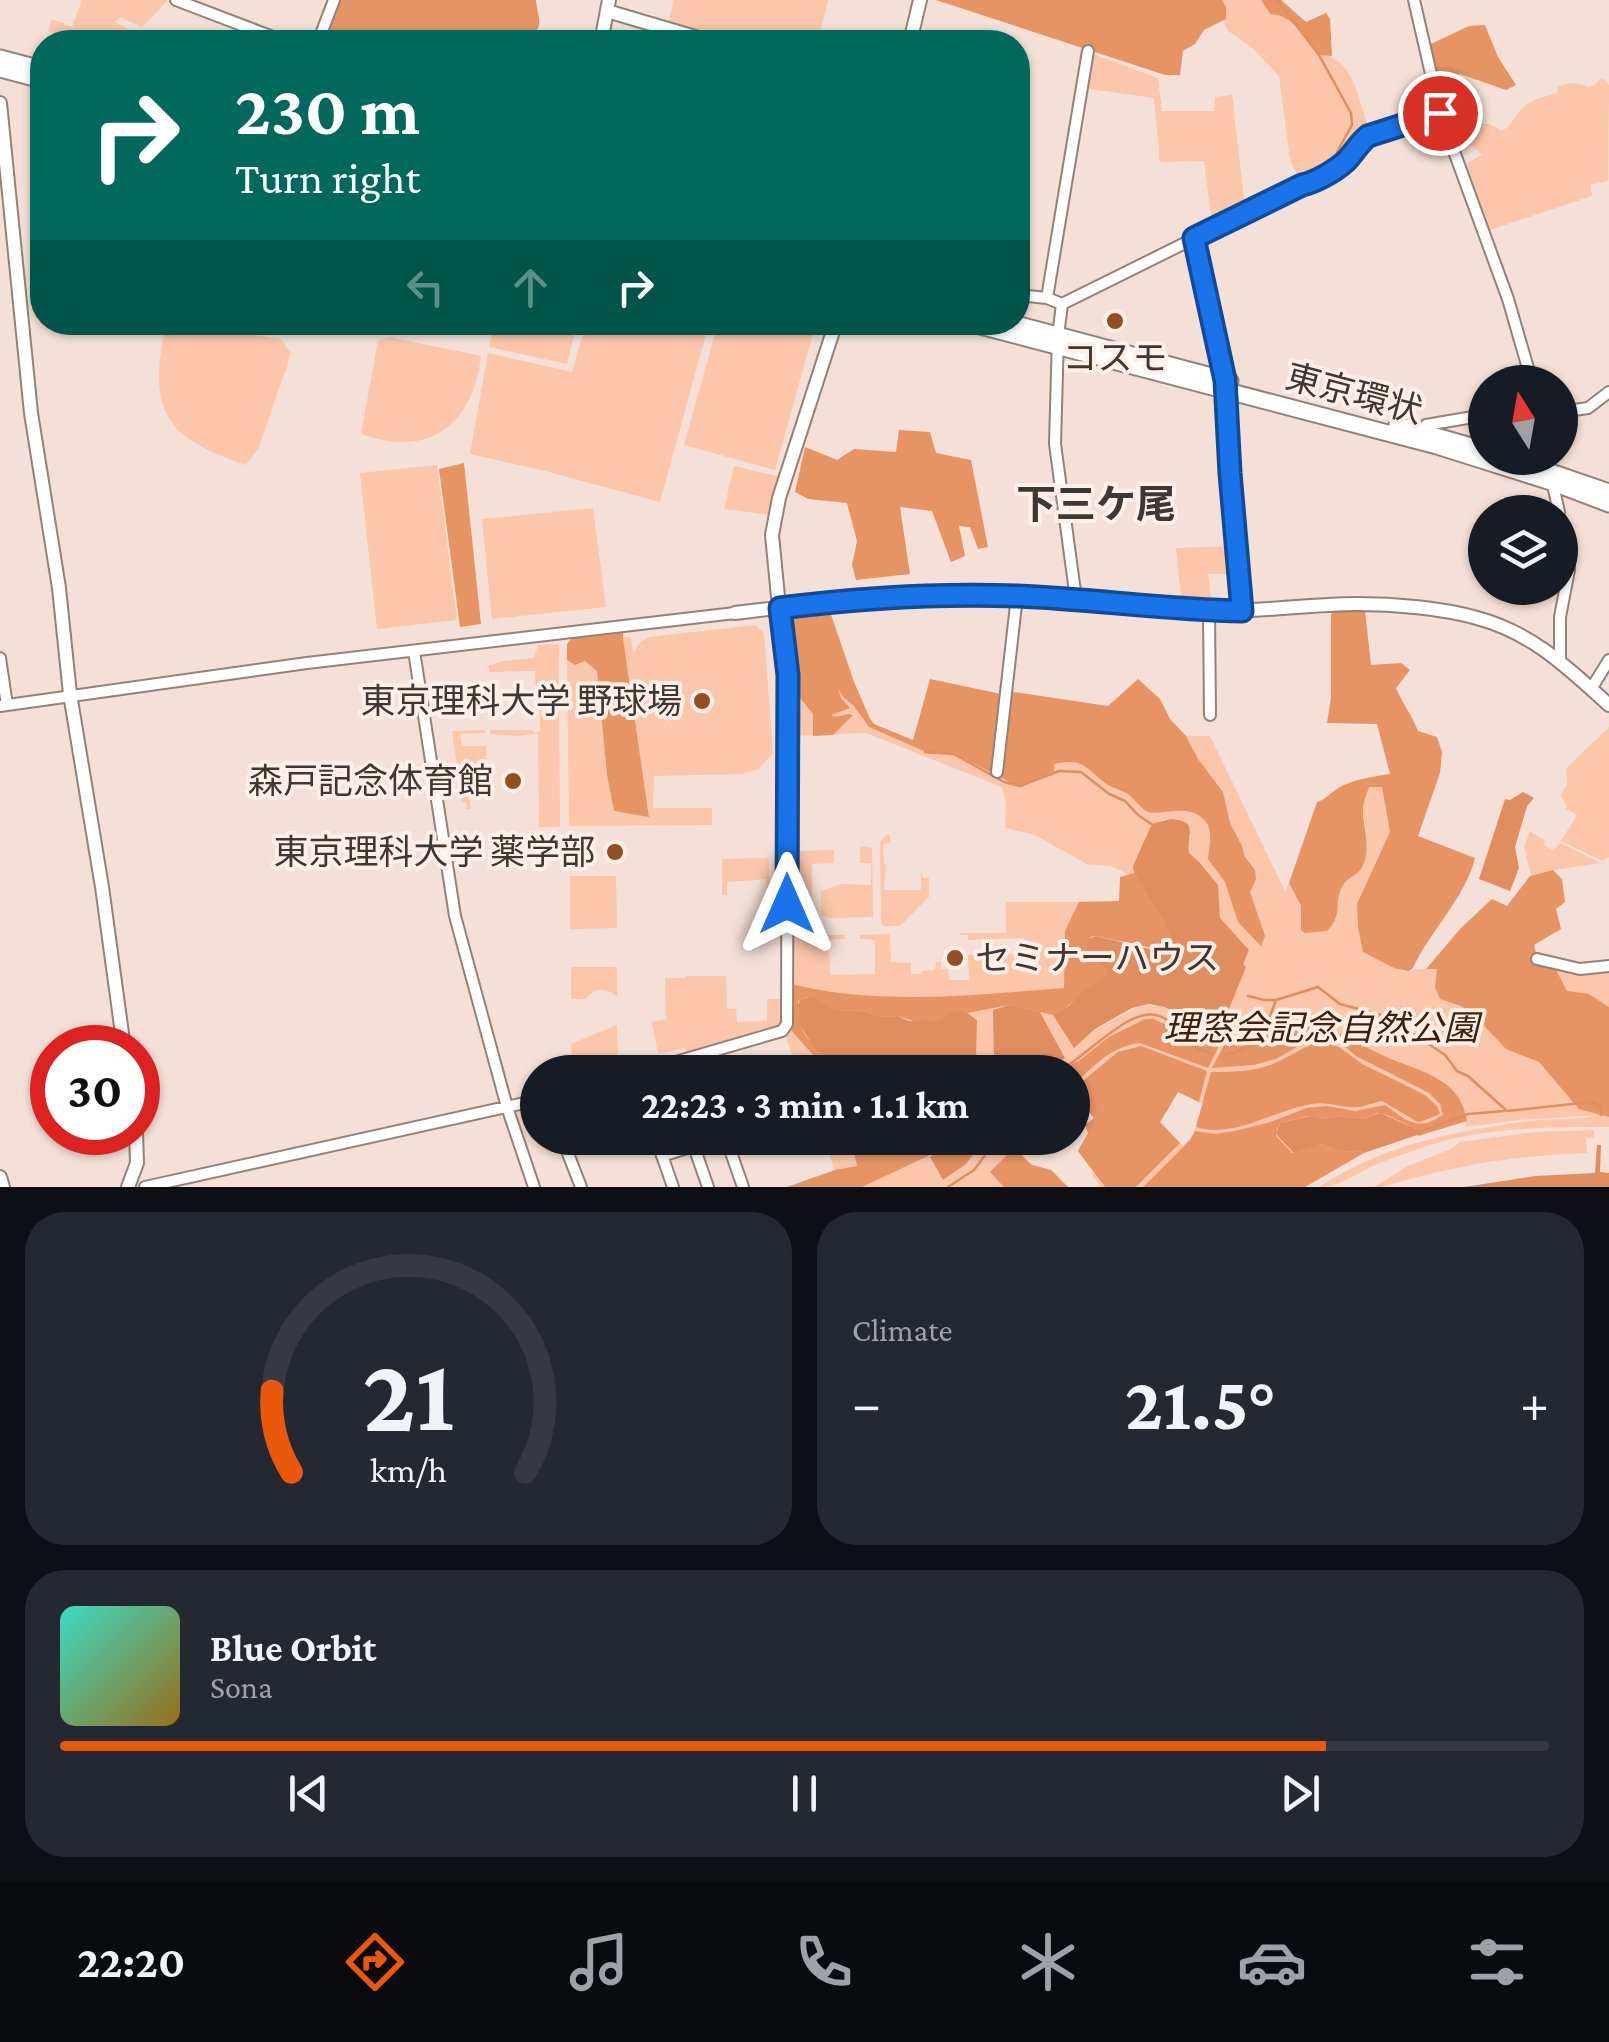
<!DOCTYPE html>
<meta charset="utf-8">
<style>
body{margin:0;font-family:"Crimson Pro","Noto Sans JP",serif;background:#242831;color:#f1f3f6;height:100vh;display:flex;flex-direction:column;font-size:38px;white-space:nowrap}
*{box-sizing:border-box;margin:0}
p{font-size:32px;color:#9ea1a6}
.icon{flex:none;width:55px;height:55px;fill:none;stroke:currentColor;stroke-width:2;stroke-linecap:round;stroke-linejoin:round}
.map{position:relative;height:1187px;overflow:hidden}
.sheet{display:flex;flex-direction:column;gap:25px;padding:25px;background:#0d0f14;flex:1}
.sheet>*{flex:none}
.hud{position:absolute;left:30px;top:30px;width:1000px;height:305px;border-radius:40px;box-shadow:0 2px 8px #0004;background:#00695c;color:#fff;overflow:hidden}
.needle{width:65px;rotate:349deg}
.buttons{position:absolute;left:1468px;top:365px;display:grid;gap:20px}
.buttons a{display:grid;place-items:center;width:110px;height:110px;border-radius:50%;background:#171b24;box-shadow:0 2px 8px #0004;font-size:50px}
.speed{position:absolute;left:30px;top:1025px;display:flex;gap:20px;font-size:50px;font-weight:700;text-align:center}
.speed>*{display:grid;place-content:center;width:130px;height:130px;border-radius:50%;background:#171b24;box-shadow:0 2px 8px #0004;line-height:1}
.speed .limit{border:15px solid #d22;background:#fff;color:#111}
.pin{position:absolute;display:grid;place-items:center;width:85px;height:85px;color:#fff;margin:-42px;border:5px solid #fff;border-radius:50%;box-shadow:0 2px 10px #0007}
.me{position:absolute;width:110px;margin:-55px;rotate:0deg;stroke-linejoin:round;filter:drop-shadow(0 0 8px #0008)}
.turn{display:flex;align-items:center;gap:35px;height:210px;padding:0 40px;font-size:45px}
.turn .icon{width:130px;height:130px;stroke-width:2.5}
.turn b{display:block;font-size:70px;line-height:85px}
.lanes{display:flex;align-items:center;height:95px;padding:0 40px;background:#0003;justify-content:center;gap:50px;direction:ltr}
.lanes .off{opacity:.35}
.big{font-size:75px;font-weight:700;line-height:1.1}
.sheet .tile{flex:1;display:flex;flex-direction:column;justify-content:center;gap:15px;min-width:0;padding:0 35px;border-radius:40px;background:#242831}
.sheet .dial{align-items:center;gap:0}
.dial svg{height:260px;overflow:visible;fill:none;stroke:#363941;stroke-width:7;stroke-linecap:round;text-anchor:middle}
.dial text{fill:#f1f3f6;stroke:none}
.song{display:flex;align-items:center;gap:30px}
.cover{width:120px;height:120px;border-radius:15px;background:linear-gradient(135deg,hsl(170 70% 55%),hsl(40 70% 35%))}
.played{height:10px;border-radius:5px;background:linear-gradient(90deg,#ea580c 85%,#363941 85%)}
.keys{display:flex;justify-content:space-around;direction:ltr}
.heat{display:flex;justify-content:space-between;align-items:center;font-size:55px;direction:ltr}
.sheet .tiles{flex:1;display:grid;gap:25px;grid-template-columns:1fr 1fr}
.tile:last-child{grid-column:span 2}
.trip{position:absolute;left:520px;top:1055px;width:570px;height:100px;border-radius:50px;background:#171b24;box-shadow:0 2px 8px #0004;font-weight:700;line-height:100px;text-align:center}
.menu{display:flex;height:160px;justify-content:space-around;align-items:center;background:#090b0e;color:#9ea1a6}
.menu .icon{width:70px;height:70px}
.menu .on{color:#ea580c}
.menu b{font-size:45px;color:#f1f3f6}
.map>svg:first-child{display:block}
.green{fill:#fbc6a9;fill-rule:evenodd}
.forest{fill:#e79465}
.water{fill:#e08e5f}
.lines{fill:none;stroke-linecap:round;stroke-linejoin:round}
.stream{stroke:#e08e5f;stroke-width:2.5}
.minor-casing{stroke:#938278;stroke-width:14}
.tertiary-casing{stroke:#938278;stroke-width:16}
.trunk-casing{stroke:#938278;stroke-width:19}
.minor{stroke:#fff;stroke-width:10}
.tertiary{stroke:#fff;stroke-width:12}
.trunk{stroke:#fff;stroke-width:15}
.route-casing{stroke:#114b97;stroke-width:25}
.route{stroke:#1a73e8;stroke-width:18}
.poi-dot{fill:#934e24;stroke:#ffefe6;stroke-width:4}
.labels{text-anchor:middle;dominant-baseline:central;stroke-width:8;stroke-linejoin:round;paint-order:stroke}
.poi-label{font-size:35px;fill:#3f3733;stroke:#ffefe6;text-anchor:end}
.street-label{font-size:35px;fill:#3f3733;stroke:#ffefe6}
.park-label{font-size:35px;font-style:italic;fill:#41200c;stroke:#ffefe6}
.quarter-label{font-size:40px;font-weight:bold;fill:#3f3733;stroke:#ffefe6}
</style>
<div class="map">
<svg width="1609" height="1187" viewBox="0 0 1609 1187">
<rect width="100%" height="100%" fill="#f4e0d6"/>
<path class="green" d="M82,0H168L142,27L120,17L115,22L136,33L127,42H74L48,31L52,19L72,27Z
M674,0H828L818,42H727L668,24Z
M1222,0H1261L1270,14C1292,15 1307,38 1320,54C1354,59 1357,96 1367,123L1378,128C1358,146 1327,179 1300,181L1290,159L1279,76L1255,50L1227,30L1223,20L1226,18Z
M1093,54L1158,78L1162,111H1214L1215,97L1232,95L1245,207L1212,224L1204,161L1160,162L1154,98L1083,88L1090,57Z
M1600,79L1606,80L1609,86L1608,181L1591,185L1592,196L1487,231L1462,166L1482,155L1472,145H1461L1457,142L1458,135L1481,124H1489L1502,131C1512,125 1512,120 1519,112C1528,100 1543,97 1557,93L1558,87C1570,81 1577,83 1589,87L1595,85Z
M494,323H577L567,364L489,347Z
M586,323H709L660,502L545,471L470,454L488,353L572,372Z
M718,323H816L775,470L684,445Z
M187,325L281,339L291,354L259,447L246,465C168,439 147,413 165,330Z
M389,337L481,356C473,426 429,458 361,434L378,341Z
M437,465L457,620L377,629L360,473Z
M734,466L782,477L771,515L724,509Z
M593,508L606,607L492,619L482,519Z
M1234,546L1237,574H1208L1212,606L1182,604L1176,548Z
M755,625L764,633L773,753L759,769L742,774L654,776L653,808H712V825L569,826L567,660L575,665L585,661L597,671L607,775L614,811L649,816L623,638L631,637L633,653L640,643L649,637Z
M838,634L854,682L870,719L874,724L917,742L1141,735L1210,736L1285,891L1289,883L1302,910L1366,831L1363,809L1369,787L1382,786L1390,832L1402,971L1436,968L1465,974L1504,967H1609V1007C1580,989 1570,990 1536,995L1609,1063V1127C1551,1127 1490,1127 1433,1144C1414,1150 1394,1157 1375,1165C1357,1173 1339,1187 1319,1187C1383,1145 1455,1131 1530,1121C1552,1118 1577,1121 1599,1115L1519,1120L1465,1127L1466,1121L1418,1136L1420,1134L1280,1123L1364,1153L1305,1187H1100L1092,1174L1094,1172L1078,1151L1088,1133L1085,1125L1094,1118L1084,1106L1073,1115L1072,1072H1043L1050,1065L1065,1057L1040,1012L1036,1010L996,1008L994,1010V1059C980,1080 947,1072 925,1072L971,1062L977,1020L898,1016L857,1070L906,1072H799L785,1035L790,1029L791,940L795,935H845V939L829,940L830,975L875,974V940L860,939V935L888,934L890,936L891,962L911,963V974H921L922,971L935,970L936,962H941V969H948L949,980H969L968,955L1023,954L1024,948L1030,947V945H1024V938L968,940V935H960L959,933H1006V902H1079L1066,930L1089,1034C1095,1029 1103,1026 1110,1022C1143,1003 1151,998 1186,1018C1197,1024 1203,1031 1214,1034L1221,1029L1240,982L1242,964L1249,950L1220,918L1218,885L1199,862L1189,853L1188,841L1191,836L1178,819L1163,820L1151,826L1132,876L1111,866L1087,864L1035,835L1005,828L1006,802L1002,787L866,733L792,736V688ZM1178,1092L1203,1104L1193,1135L1183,1146L1160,1123Z
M559,644V696H536L535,671L489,672V667H485L503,661L534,658L538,645Z
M540,702H559L560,827H539L538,733L518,736L490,734V730H533L534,732H540Z
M1609,727V857L1602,861L1561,841L1577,815L1566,809V804L1561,795L1567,784L1566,769Z
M485,730V733L460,734L462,746H486L487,775L466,776L471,809H467L466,802H462L452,731Z
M1530,832L1545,840L1544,845L1553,851L1560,843L1601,863L1554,870L1531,875L1524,846Z
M886,835H890V843L883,844L884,864L886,865L884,890H921V873L923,878H929V897L900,926H884L881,924L880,842Z
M862,846L872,848L873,917L830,918L821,915V891L841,884L871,885V863H860V848Z
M834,850V863L812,864V896L802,906L812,907L813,927H791V856L795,851Z
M769,858L770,895H764L767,893L766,879L727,882V895H722V859Z
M570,876H616L617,928L570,929Z
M571,967H617V997C607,987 595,987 586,999H571Z
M686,976H726L727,1009H736L737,1022L767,1021V999H782V1024L779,1028L690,1054L684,1048L658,1054L652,1022L666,1019L665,978H685Z
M617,1025L618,1072H579L577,1062L580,1059L572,1058L571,1044Z
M1594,1130V1137L1586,1138L1587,1153C1512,1156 1454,1165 1382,1187H1374L1408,1166L1449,1150L1460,1142L1534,1132Z
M823,1138H953L930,1157L943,1180L966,1164L986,1138H1043L1022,1157L1032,1165L1051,1170L1068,1187H787L835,1170Z"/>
<path class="forest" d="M339,0H536C538,22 545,21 529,42H324Z
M936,0H1222L1226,7V19L1204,30L1195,44L1183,51L1180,75H1165Z
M1261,0H1281L1306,22L1326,13L1330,19L1332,56L1320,55C1307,38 1293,15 1270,14Z
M1485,25L1498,57L1516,85L1506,90L1460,74L1453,76L1451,84L1438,89L1428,51L1431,44L1469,26Z
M899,430L930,432L936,453L971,460L988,547L978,549L970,527L959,526L965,556L951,562L932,511L900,507L910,574L856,580L852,565L857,541L847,503L808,499L795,492L805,447L837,460L854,449L896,452Z
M464,463L481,624L460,627L439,469Z
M828,606L854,682L870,719L874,724L913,740L930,679L1006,695L1007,691L1108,706L1138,679L1160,699L1170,719L1186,736L1198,759L1223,792L1230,823L1242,846L1245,857L1255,870L1256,879L1250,892L1265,936L1261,946L1238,922L1225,882L1208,859C1209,847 1214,831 1205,821C1189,801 1158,818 1146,811C1140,807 1135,800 1129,795C1123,790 1115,789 1108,785C1086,770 1086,757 1054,764V772L1028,784L1015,785L954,753L935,754L924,751L869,727L854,706L843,697L838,688L841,698L850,708L831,715L836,717L848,714L853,715L833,735L813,736V714L792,688L783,612Z
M1365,610L1371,665L1401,663L1410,670L1396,688C1402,703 1412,715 1418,731L1437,737L1442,752L1440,773L1418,836L1475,858C1464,900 1431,929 1413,968L1409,971L1394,968L1363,952L1358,927L1357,904L1390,832L1382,787H1369C1367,794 1363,803 1363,810C1363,827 1371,848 1363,865C1359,876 1346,877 1342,887C1333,904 1344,913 1327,931L1305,933L1301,930V906L1289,883L1317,802C1327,799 1330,793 1338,788C1351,780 1376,776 1390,774L1377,724L1327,723L1331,697V614L1334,611Z
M623,632V638L649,817L614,811L607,775L597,671L585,661L575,665L567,660V644L572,638Z
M1553,870L1562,879L1565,902L1556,909L1561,929L1534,945L1538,961L1554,966L1567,991L1589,994L1609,1007V1117L1579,1109L1539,1062L1506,1049L1473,1014L1461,1006L1440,999L1435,987L1437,969H1426L1461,928L1492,899L1507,906L1530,876Z
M1134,873C1147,891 1177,932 1176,953L1096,936L1090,937L1092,958L1107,970L1108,974L1059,1013L1053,1015L1009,1005L967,1013L952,1012L942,1020L916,1022L898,1016L883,1017L862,1011L836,1010L807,997L798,1001C799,1037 811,1048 842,1063C850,1066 856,1071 865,1071C879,1072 892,1071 906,1072H833L822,1065L790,1029L791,984C880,1006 973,995 1064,988L1065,931L1079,902L1119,901L1120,877Z
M1145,1019H1153L1219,1046L1208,1068L1140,1043C1111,1046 1093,1067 1073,1085L1072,1072H1056L1080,1060L1109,1037Z
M1314,1022C1337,1031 1357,1043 1378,1053C1413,1071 1460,1074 1467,1121L1418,1136L1419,1130L1387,1115L1378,1113L1362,1119L1340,1116L1319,1119L1308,1116L1280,1123L1277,1129L1276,1136L1292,1153L1321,1144C1336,1148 1343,1155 1358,1150L1364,1153L1305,1187H1143L1190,1140L1195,1131L1215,1134L1235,1131L1267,1123L1307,1108L1326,1106L1355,1111L1385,1105C1408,1121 1416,1132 1443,1115L1440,1104L1429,1093L1356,1056L1342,1044L1323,1039L1306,1042L1276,1059L1254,1065L1212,1068L1224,1045L1280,1026Z
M1320,1042L1339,1047L1362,1064L1425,1095L1437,1106L1440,1114L1420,1122L1416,1121L1382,1101C1374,1102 1367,1106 1359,1107C1343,1109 1328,1101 1312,1104C1273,1110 1236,1139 1196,1127L1211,1072C1232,1072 1255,1072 1275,1063C1291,1056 1304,1046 1320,1042Z
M1141,1046L1207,1071L1199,1102L1178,1092L1160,1122L1180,1143L1136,1187H1105L1078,1151L1088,1133L1085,1125L1094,1118L1084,1106L1073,1115V1089L1118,1052Z
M851,1138H878L882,1146L891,1151L903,1138H953L947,1145L930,1155L862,1187H787L835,1170L857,1166Z
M1014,1148L1032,1165L1051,1170L1068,1187H1004L990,1172Z"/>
<path class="water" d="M1523,792L1534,798L1527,806L1515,847L1519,868L1510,891L1479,879L1505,799L1510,800Z
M1171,819C1200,821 1186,835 1189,853L1199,862L1218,885L1220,918L1249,950L1243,964L1246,967L1221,1029L1214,1034L1203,1031L1193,1022L1165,1007L1149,1004L1132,1008L1095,1029L1074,1048L1053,1015L1069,1006L1082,992L1107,974V970C1096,961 1083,954 1088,939L1096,936L1171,954L1177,951L1163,918L1134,873L1133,866L1151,826L1155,823Z
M811,996L836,1010L862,1011L883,1017L898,1016L909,1021L941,1020L952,1012L959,1011L967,1013L977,1020L976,1058L971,1062L925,1072L857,1070L820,1052L812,1045L800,1024L798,1005L800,1000Z
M1009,1005L1040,1012L1065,1058L1050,1065L1043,1072H978L990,1066L994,1059L993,1010Z
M1380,1113L1419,1130L1420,1134L1364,1153L1358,1150C1342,1155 1336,1148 1321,1144L1294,1153L1276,1134L1280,1123L1310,1116L1319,1119L1340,1116L1362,1119Z
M953,1138H986L966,1164L943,1180L930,1157L947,1145Z
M1597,1145H1601L1600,1172L1609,1173V1187H1464L1536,1176L1595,1173Z"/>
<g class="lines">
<path class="stream" d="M1277,0L1319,55L1351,113L1352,125L1337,152
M925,752L954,754L1004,782L1020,786L1059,771L1081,772L1109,794L1125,801L1138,815L1153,825
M1248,996L1264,1000H1276
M1223,1055C1256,1051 1266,1029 1276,1000L1318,987L1340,1004L1381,1015L1400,1025L1445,1055L1457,1071L1468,1076L1507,1111L1591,1102L1600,1106L1601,1115
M1055,1072C1084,1062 1131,1001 1162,1017C1174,1023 1180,1036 1190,1044C1197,1049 1205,1051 1212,1054
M1419,1132L1468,1114L1504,1111
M948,1187L974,1170L998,1138"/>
<defs>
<path id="minor" d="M176,0L286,42
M1414,0L1440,113L1508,299L1532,382
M318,42L334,0
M1193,238L1225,380L1230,473L1242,611
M1018,295L1047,298L1062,304L1302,185C1316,182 1335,171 1346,161C1354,153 1359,143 1368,136L1440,113
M1047,298L1088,51
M1062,304L1058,336L1055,444L1076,599
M1560,412L1588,408L1609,392
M1424,432L1426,425L1485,415
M1547,458L1559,512
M1560,519L1568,550L1569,570L1560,617V660
M1209,611L1210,715
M414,651L455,916L507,1107L534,1187
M0,658L7,705
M1591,689L1609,660
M0,706L307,663L735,613
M997,772L1017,596
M1537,959L1580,969L1609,966
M699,1056L704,1072
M641,1072L782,1031L787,1024L788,675L779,607
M562,1138L581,1187
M656,1138L673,1187
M691,1138L708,1187
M726,1138L743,1187
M662,1156L718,1138
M145,1187L538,1100"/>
<path id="tertiary" d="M607,11L712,42
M601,42L609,0
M910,42L920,0
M0,103L31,413L59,588L70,694L102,887L124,1048
M779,607L772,535L779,498L836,322
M735,613C829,601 921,594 1016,596C1082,598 1147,609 1213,611C1261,612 1309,604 1357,604C1394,604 1442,608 1477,618C1533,633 1568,668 1609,705
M0,1177L3,1187
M128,1187L137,1163L136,1132"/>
<path id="trunk" d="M0,58L42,69
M0,69L42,80
M965,322L1437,446L1551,482L1609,504
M1008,322L1230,381
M1397,425L1485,450
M1510,458L1609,492"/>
</defs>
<use href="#minor" class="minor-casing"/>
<use href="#tertiary" class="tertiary-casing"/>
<use href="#trunk" class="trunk-casing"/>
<use href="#minor" class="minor"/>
<use href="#tertiary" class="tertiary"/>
<use href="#trunk" class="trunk"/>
</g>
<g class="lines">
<defs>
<path id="route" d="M787,904L788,675L780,608C859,598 938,593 1018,596C1093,599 1167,610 1242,611L1230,473L1225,380L1194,238L1302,185C1316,182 1335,171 1346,161C1354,153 1359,143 1368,136L1440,113"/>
</defs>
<use href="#route" class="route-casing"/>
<use href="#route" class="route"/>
</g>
<g class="poi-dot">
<circle cx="1115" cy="321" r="10"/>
<circle cx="702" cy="701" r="10"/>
<circle cx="513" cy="781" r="10"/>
<circle cx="615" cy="852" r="10"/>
<circle cx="955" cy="958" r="10"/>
</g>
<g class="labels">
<g class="poi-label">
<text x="1115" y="358" text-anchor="middle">コスモ</text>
<text x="682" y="701">東京理科大学 野球場</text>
<text x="493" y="781">森戸記念体育館</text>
<text x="595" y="852">東京理科大学 薬学部</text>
<text x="975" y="958" text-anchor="start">セミナーハウス</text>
</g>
<g class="street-label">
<text transform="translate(1354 394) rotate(15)">東京環状</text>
</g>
<g class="park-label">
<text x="1321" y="1028">理窓会記念自然公園</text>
</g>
<g class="quarter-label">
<text x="1096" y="504">下三ケ尾</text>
</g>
</g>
</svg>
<div class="buttons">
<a><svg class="needle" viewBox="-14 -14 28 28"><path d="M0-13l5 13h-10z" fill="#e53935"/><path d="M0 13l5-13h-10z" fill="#9ea1a6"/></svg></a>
<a><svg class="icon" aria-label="layers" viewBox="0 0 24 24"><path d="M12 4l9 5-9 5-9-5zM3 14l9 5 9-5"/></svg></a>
</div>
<div class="speed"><div class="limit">30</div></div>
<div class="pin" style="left:1440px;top:113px;background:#d93025"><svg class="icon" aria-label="arrive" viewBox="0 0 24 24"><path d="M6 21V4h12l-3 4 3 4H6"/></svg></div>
<svg class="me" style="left:787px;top:904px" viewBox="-20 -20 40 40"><path d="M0-17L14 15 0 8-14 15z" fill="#1a73e8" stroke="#fff" stroke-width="4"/></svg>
<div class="trip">22:23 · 3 min · 1.1 km</div>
<div class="hud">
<div class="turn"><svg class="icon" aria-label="right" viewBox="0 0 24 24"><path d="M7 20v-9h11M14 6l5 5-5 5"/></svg><div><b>230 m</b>Turn right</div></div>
<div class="lanes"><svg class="icon off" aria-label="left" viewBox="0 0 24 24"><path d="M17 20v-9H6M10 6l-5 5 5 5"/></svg><svg class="icon off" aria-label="ahead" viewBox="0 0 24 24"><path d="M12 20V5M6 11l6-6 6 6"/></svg><svg class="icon" aria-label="right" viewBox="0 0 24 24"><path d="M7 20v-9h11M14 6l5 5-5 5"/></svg></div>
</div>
</div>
<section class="sheet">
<div class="tiles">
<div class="tile dial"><svg viewBox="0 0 100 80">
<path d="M14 69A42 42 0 1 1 86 69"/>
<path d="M14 69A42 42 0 0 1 8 44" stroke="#ea580c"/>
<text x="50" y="56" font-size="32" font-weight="700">21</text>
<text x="50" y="72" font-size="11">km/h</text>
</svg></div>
<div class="tile"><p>Climate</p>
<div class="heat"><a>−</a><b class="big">21.5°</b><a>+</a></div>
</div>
<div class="tile">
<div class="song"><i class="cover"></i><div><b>Blue Orbit</b><p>Sona</p></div></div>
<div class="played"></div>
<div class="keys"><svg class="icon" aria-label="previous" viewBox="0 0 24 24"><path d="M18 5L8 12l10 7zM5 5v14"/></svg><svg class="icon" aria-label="pause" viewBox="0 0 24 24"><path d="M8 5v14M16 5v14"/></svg><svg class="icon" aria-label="next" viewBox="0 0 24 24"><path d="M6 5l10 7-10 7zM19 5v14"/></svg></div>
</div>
</div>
</section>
<nav class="menu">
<b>22:20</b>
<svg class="icon on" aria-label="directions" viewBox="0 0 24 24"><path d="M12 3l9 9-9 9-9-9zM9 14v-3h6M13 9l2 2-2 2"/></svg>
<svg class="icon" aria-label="music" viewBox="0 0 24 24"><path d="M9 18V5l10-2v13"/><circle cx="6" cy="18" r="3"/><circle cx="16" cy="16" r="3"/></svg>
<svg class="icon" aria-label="phone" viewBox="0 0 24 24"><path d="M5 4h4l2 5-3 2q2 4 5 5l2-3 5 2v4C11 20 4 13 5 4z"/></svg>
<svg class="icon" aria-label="climate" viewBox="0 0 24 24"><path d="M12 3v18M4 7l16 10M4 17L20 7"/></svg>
<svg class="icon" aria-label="car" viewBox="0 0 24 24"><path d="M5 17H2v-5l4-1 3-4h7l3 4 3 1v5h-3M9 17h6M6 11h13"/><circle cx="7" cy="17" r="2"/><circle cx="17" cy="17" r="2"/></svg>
<svg class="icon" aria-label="filters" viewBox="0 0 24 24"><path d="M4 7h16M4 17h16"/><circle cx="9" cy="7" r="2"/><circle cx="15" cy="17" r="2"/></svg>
</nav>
